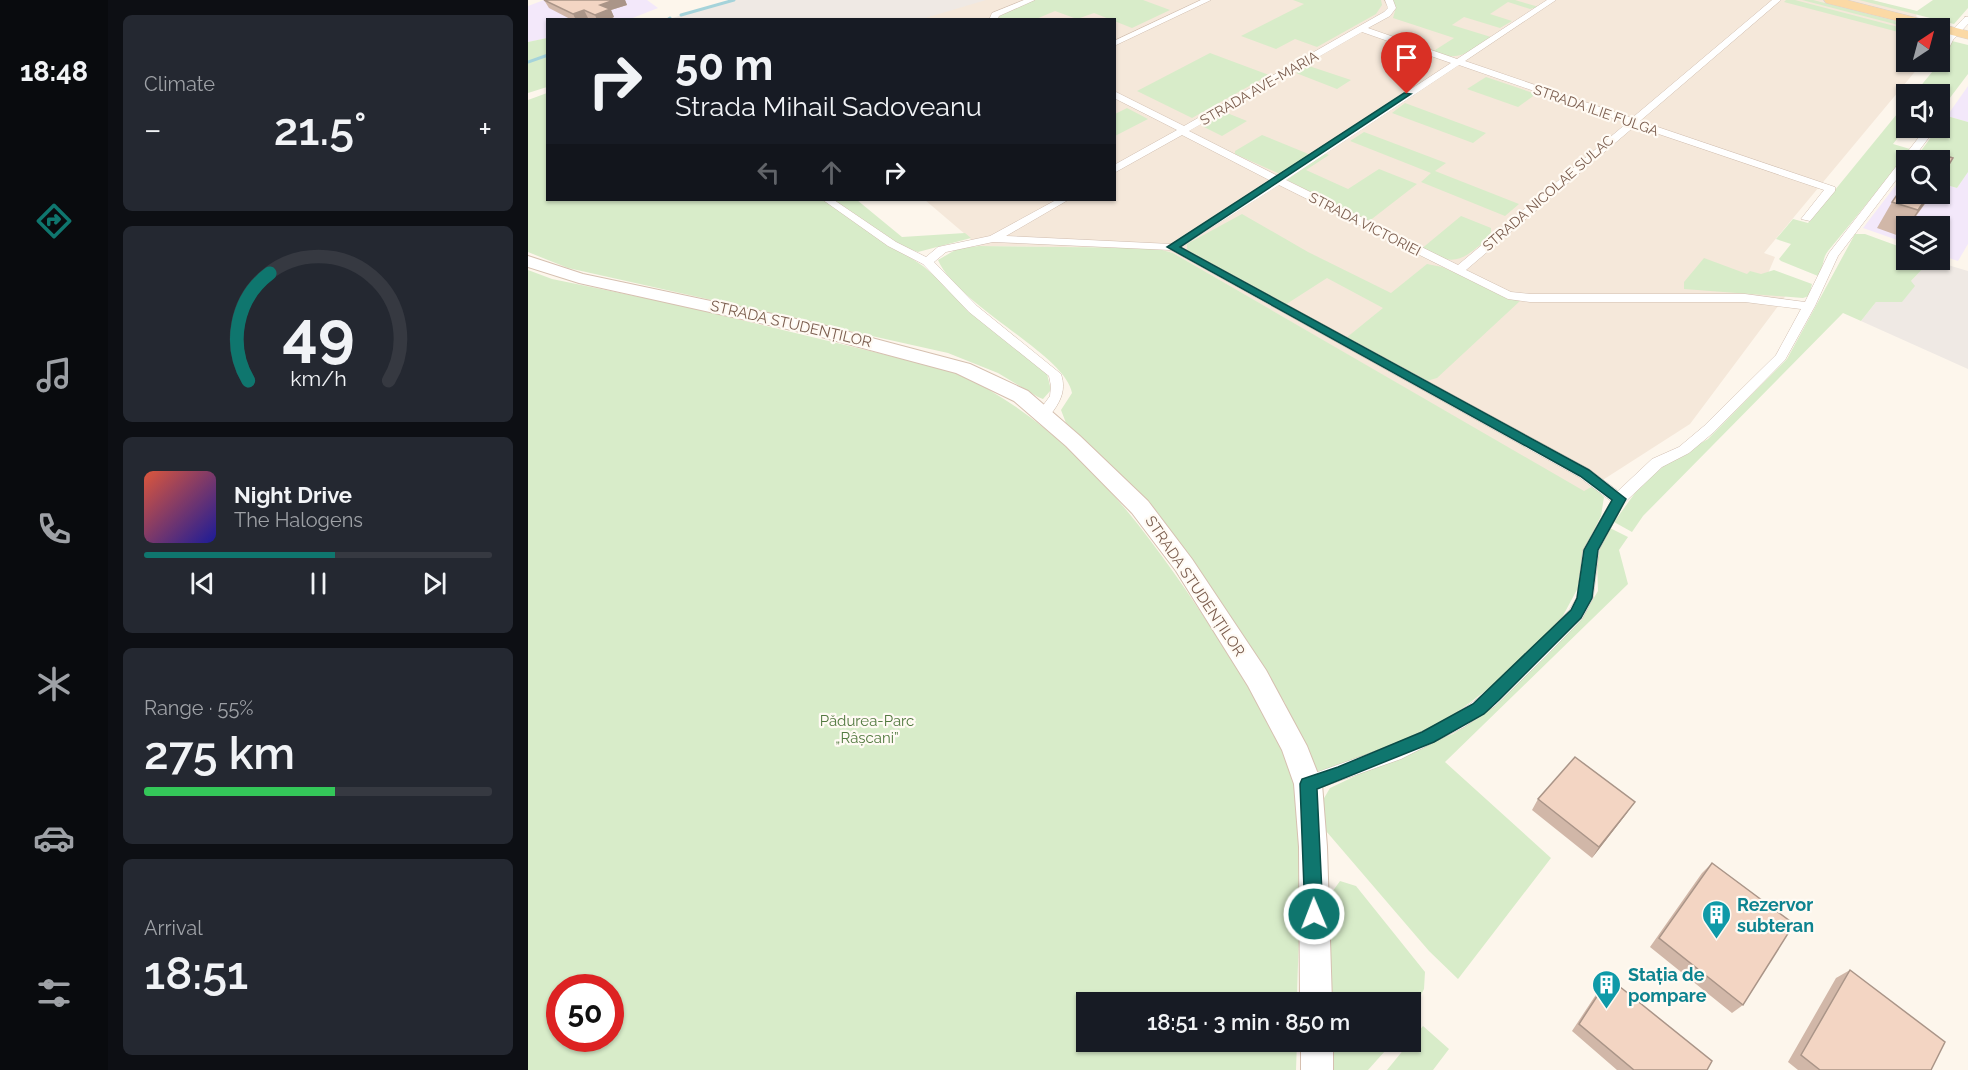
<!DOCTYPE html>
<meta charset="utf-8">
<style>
body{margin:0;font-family:Raleway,sans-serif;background:#242831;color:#f1f3f6;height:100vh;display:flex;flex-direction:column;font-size:22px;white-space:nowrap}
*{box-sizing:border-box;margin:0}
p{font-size:20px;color:#9ea1a6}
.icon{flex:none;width:33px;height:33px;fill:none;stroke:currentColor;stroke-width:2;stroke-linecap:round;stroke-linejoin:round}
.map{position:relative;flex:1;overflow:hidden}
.drawer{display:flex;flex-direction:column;gap:15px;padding:15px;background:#0d0f14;width:420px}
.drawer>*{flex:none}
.banner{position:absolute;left:18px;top:18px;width:570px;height:183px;border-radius:0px;box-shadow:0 2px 4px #0004;background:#171b24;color:#f1f3f6;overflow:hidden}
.needle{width:39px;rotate:36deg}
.fabs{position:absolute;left:1368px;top:18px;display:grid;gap:12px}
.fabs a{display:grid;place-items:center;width:54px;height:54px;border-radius:0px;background:#171b24;box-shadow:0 2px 4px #0004;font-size:30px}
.speed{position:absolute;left:18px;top:974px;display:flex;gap:12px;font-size:30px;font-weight:700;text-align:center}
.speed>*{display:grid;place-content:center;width:78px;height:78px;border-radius:50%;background:#171b24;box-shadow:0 2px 4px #0004;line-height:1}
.speed .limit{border:9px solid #d22;background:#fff;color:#111}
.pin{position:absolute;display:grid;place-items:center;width:51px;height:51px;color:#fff;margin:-62px -26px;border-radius:50% 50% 50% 0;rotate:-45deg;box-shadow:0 0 6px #0007}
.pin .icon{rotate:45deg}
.me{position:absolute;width:66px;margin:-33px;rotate:359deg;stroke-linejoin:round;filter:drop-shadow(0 0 4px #0008)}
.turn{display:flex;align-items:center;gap:21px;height:126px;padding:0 30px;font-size:27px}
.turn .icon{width:78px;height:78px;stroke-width:2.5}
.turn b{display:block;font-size:42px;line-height:51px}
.lanes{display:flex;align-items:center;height:57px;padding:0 30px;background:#0003;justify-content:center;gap:30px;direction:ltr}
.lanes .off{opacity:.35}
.big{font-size:45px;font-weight:600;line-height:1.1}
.drawer .widget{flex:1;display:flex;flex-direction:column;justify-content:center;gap:9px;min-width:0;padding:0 21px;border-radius:9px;background:#242831}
.drawer .dial{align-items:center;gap:0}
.dial svg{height:156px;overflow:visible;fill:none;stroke:#363941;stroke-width:7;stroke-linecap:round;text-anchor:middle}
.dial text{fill:#f1f3f6;stroke:none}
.song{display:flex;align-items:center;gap:18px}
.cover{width:72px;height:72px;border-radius:9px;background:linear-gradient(135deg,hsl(10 70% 55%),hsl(240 70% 35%))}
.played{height:6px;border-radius:3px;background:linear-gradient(90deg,#0f766e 55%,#363941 55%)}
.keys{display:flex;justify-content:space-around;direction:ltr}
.heat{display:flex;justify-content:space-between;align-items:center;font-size:33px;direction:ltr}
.charge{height:9px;border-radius:4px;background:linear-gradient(90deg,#34c759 55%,#363941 0)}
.trip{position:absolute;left:548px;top:992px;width:345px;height:60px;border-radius:0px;background:#171b24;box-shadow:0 2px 4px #0004;font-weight:600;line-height:60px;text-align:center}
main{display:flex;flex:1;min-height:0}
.menu{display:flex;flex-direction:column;width:108px;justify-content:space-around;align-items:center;background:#090b0e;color:#9ea1a6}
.menu .icon{width:42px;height:42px}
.menu .current{color:#0f766e}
.menu b{font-size:27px;color:#f1f3f6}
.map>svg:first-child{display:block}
.residential{fill:#f5e8da}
.industrial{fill:#efe9e4}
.education{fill:#f3e8fa}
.green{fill:#d8ecc9;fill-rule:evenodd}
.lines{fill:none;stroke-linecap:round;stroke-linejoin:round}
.stream{stroke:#a5d3da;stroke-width:3}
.minor-casing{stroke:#d1beb0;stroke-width:1}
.secondary-casing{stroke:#d6c0b0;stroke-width:2}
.primary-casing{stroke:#dad1cd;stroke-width:1}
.minor{fill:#fff;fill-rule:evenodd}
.secondary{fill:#fff;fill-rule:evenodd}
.primary{fill:#fbd9a5;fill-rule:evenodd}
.wall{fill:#d1b7a8}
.shaded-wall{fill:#aa9588}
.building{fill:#f3d5c3;stroke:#aa9588;stroke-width:1.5}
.route{fill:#0f766e;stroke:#0a4d48;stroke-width:1.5}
.labels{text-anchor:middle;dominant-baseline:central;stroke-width:4.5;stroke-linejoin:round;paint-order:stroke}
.far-street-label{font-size:14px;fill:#7a5c4d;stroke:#fffaf3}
.street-label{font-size:15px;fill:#7a5c4d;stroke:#fffaf3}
.park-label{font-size:15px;fill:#537a41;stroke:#fffaf3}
.near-culture-label{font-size:18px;font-weight:bold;fill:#0d838f;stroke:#fffaf3;text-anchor:start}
</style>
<main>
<nav class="menu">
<b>18:48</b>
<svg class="icon current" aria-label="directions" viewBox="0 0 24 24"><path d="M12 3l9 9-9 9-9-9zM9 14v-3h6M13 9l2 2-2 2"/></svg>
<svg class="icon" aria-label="music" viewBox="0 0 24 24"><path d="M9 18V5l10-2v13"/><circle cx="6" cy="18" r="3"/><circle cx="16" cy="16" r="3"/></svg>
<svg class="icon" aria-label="phone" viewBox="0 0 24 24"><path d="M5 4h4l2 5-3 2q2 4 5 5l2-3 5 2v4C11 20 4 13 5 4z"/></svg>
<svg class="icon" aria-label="climate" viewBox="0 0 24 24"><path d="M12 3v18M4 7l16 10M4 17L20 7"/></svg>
<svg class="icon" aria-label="car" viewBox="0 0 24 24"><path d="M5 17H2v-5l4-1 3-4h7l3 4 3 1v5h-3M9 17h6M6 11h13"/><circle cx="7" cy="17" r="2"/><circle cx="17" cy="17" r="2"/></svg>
<svg class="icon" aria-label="filters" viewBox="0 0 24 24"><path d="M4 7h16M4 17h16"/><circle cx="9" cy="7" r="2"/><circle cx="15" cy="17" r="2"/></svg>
</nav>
<section class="drawer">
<div class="widget"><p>Climate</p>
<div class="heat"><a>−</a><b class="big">21.5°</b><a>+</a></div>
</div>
<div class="widget dial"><svg viewBox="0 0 100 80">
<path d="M14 69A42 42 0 1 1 86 69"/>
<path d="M14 69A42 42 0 0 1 25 14" stroke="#0f766e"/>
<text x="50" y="56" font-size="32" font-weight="700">49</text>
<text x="50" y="72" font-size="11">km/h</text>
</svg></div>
<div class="widget">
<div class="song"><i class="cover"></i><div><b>Night Drive</b><p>The Halogens</p></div></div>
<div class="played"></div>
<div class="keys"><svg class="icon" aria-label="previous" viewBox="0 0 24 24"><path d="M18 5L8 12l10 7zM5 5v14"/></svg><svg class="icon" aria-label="pause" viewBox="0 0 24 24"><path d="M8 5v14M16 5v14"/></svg><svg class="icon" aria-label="next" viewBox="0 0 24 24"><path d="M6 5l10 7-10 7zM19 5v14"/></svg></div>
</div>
<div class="widget"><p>Range · 55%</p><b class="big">275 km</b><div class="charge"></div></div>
<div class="widget"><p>Arrival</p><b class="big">18:51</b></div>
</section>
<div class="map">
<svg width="1440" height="1070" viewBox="0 0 1440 1070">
<rect width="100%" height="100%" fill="#fdf6ec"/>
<path class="residential" d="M209,0H1344L1388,12L1390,28H1378V62H1395L1236,253L1247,257L1236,283L1259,294L1162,424L1056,492L645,253L627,248L451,246L397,200H586V20H145Z"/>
<path class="industrial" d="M209,0H458L394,19L144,18Z
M1403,260L1440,271V369L1333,321L1348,302H1374L1383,281Z"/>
<path class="education" d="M16,0H119L130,8L102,19L20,20L19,38L0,42V6Z
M1440,86V122L1419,116Z
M1378,172V194H1412V183L1429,188L1440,172V244L1430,261L1412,255V226H1378V243L1335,228Z"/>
<path class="green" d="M506,0H615L642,10L604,28L566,13L549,19L527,11L508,19H469L477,12Z
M765,0H853L854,5L848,14L789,47L767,39L748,49L713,36L776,4Z
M864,0H987L1011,7L1002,9L980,2L962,14L984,21L972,28L936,17L924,25L963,37C939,53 933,62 904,52L926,38L865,18L868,7Z
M1258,0H1267L1378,29V34L1256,2Z
M1274,0H1285L1395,28H1382Z
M1331,0H1344L1389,11L1405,0H1440V8L1426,24Z
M19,38V87L0,93V42Z
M1424,41L1440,45V74L1412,111V94H1386L1414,60Z
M682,53L741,75L664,118L609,91Z
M781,66L823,80L809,89L768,73Z
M958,77L1008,94L990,107L939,89Z
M19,93L20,200H297L395,266L519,374L523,390L515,399L510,397L470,373L420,353L40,268L0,252V100Z
M877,103L958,133L945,143L864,113Z
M1378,103V127L1365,144L1382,149C1355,184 1328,217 1300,251C1294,258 1296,268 1290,276L1253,261L1251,259L1263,244L1248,239L1265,219L1280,223Z
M599,108L620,119L587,136V114Z
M699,113L719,121L694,136L674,126Z
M1419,116L1440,122V172L1429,188L1412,183V160H1386Z
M836,132L918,163L907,171L991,204L977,216L893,182L903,173L822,141Z
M734,135L783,155L752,174L707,154V151Z
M796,153L801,155L778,170L820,189L851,169L889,184L840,222L759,180Z
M306,200H329L374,237L437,233L443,238L390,252L374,246Z
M714,214L780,252L863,293L899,264L914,267L992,301L909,378L895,382L818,338L855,308L799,278L757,305L659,250V244Z
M933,216L963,228V236C933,261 929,267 892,250Z
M1327,234H1337L1378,249V260H1403L1383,281L1387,286L1374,302H1348L1333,321L1315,313L1115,516L1104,532L1086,522L1115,482L1135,465L1180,439L1259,359Z
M451,246L627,248L645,253L1056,491L1065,486L1076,497L1073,516L1057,548L1051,586L1031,623L960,689L912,725L810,769L790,771L782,762L757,703L662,557L630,513L538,423L533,410L544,393C538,355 430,306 410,260L429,249Z
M1176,258L1219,274L1222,271L1233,274L1246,270L1284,284L1281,296L1275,298L1156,289V282Z
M0,270L24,279L151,305L425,371C549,429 619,530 692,641C711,669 727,696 743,726C749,736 756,747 760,758C781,837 770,922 769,1002H558V1041H769L768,1070H0ZM32,987H82V1038H32Z
M1082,528L1100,537L1091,550L1100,584L917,762L1023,858L930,979L901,951L792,824V805L802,788L882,750L925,734L955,715L1053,619L1070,591L1069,561L1073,545Z
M812,881L828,886L897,972L896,989L882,1017V1002H800L797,902Z
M895,1026L921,1049L905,1070H859Z
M801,1041H866L840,1070H802Z"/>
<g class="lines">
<path class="stream" d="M153,15L206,0
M139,20L142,18
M0,62L20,55"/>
<defs>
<path id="minor" d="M496,0H507L471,16L469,20H461L464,13Z
M673,0H683L586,46V41Z
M857,0H865L868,8L862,16L840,28L929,59L1019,0H1028L937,61L1104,118L1244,0H1253L1112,121L1307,187V191L1282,221L1273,219L1296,190L1107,126L938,270L983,292L1002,294H1217L1277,302L1301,253L1398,128H1408L1384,160H1378V167L1310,256L1287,306L1257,360L1186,432L1161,453L1134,467L1096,503L1071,550L1065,598L1054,619L1018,656L967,706L936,727L873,759L780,792L774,790L771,784L774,778C831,756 890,740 942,704C980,678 1010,642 1042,609L1049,597L1055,550L1083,501L1051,477L643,250L465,242L418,252L406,262L449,306L533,374C539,392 531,404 520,418H510L508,415L522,396L523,386L521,376L441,312L395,264L360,246L295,200H306L368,242L398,257L410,247L462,236L528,200H540L478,236L643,244L664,233L743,181L654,135L586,173V165L649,130L586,98V91L656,126L856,12L860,8ZM834,32L923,63L750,176L661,131ZM931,65L1099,123L930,265L758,180ZM751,185L980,299L1002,302H1217L1273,309L1248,355L1176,426L1151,447L1124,459L1090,491L1061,469L653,247Z
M1437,17H1440V24L1425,40L1415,60L1412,61C1412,41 1424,31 1437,17Z
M1412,113L1417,116L1415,119L1412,120Z"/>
<path id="secondary" d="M0,256L55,274L287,323L442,364L500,391L552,436L620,501L664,559L738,670L779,746L794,784L799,847L804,1002H772L771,847L766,784L754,750L720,686L648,571L604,513L538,446L486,401L428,373L286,335L51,283L0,267Z
M773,1041H805V1070H773Z"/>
<path id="primary" d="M1296,0H1319L1440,31V39L1412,32V28H1398L1298,3Z"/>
</defs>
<use href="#minor" class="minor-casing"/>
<use href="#secondary" class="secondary-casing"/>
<use href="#primary" class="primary-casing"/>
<use href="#minor" class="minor"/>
<use href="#secondary" class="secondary"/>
<use href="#primary" class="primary"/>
</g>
<path class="wall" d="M16,0H97L99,5L83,10L86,17L80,20H63L60,18L55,20H44L21,8Z
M1404,194L1381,226H1378V231L1374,237L1349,228L1364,202Z
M1010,799L1099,813L1064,858L1004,810Z
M1184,863L1215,1005L1204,1013L1122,947L1174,873Z
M1322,970L1403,1070H1270L1260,1062L1308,978Z
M1081,978L1179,1070H1089L1044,1031L1073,987Z"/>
<path class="shaded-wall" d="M86,0H97L99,5L83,10L86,17L80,20H69L67,15L72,5Z
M56,10L60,18L55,20H48L45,14Z
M1425,158L1412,182V179Z
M1401,194H1404L1380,226L1390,210Z
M1107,802L1099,813L1064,858L1071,847Z"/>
<path class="building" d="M16,0H86L72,5L82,9L67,15L56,10L45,14Z
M1402,151L1425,158L1412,179V160H1395Z
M1378,182V194H1401L1390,210L1364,202Z
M1047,757L1107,802L1071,847L1010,799Z
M1184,863L1266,924L1215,1005L1131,938Z
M1322,970L1417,1042L1403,1070H1292L1273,1055Z
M1081,978L1184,1061L1179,1070H1106L1051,1024Z"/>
<path class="route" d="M876,93L883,94L652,247L1061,470L1098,499L1070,550L1064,598L1053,618L971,700L956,714L906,742L789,789L795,914L792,920L786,923L779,920L777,914L772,784L774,779L810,767L894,732L945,704L1043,610L1049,598L1056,550L1084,500L1052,476L639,247Z"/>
<defs>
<symbol id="building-pin" viewBox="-11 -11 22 30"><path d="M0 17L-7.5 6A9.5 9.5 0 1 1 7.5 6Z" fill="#0f9aa8" stroke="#fffaf3"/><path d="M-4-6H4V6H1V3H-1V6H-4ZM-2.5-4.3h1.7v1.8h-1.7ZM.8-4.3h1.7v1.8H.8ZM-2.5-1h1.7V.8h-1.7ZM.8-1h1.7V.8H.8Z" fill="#fff"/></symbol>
</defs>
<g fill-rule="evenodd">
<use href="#building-pin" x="1172" y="898" width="33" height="45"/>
<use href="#building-pin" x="1062" y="968" width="33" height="45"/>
</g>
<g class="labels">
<g class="far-street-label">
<text transform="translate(731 88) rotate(-30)">STRADA AVE-MARIA</text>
<text transform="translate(1068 110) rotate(19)">STRADA ILIE FULGA</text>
<text transform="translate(1020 193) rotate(-41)">STRADA NICOLAE SULAC</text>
<text transform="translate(837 224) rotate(27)">STRADA VICTORIEI</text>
</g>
<g class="street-label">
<text transform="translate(263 324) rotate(13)">STRADA STUDENȚILOR</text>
<text transform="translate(667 586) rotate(56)">STRADA STUDENȚILOR</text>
</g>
<g class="park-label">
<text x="339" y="721">Pădurea-Parc<tspan x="339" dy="17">„Râșcani”</tspan></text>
</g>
<g class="near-culture-label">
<text x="1209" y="904">Rezervor<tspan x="1209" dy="21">subteran</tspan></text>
<text x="1100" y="974">Stația de<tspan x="1100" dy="21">pompare</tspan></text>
</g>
</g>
</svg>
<div class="fabs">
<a><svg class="needle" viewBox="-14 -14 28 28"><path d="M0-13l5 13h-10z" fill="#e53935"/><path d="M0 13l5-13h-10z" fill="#9ea1a6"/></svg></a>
<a><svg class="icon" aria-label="sound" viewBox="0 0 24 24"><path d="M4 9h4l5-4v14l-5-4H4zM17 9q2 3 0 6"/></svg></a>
<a><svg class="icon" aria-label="search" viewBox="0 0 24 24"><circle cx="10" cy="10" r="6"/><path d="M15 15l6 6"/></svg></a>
<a><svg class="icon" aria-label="layers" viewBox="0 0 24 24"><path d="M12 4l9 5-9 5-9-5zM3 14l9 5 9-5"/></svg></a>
</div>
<div class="speed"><div class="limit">50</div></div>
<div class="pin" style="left:879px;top:94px;background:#d93025"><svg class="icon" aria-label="arrive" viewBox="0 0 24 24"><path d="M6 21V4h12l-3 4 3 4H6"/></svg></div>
<svg class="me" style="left:786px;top:914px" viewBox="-20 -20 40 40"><circle r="17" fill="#0f766e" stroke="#fff" stroke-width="3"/><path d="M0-11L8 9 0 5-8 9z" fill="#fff"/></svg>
<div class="trip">18:51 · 3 min · 850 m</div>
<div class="banner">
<div class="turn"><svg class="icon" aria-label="right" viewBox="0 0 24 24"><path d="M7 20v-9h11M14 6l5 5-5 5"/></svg><div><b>50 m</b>Strada Mihail Sadoveanu</div></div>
<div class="lanes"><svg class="icon off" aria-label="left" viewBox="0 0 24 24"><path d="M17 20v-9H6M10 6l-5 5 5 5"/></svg><svg class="icon off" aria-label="ahead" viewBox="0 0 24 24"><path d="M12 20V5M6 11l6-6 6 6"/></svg><svg class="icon" aria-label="right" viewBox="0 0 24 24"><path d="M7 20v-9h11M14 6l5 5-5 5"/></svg></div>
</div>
</div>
</main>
